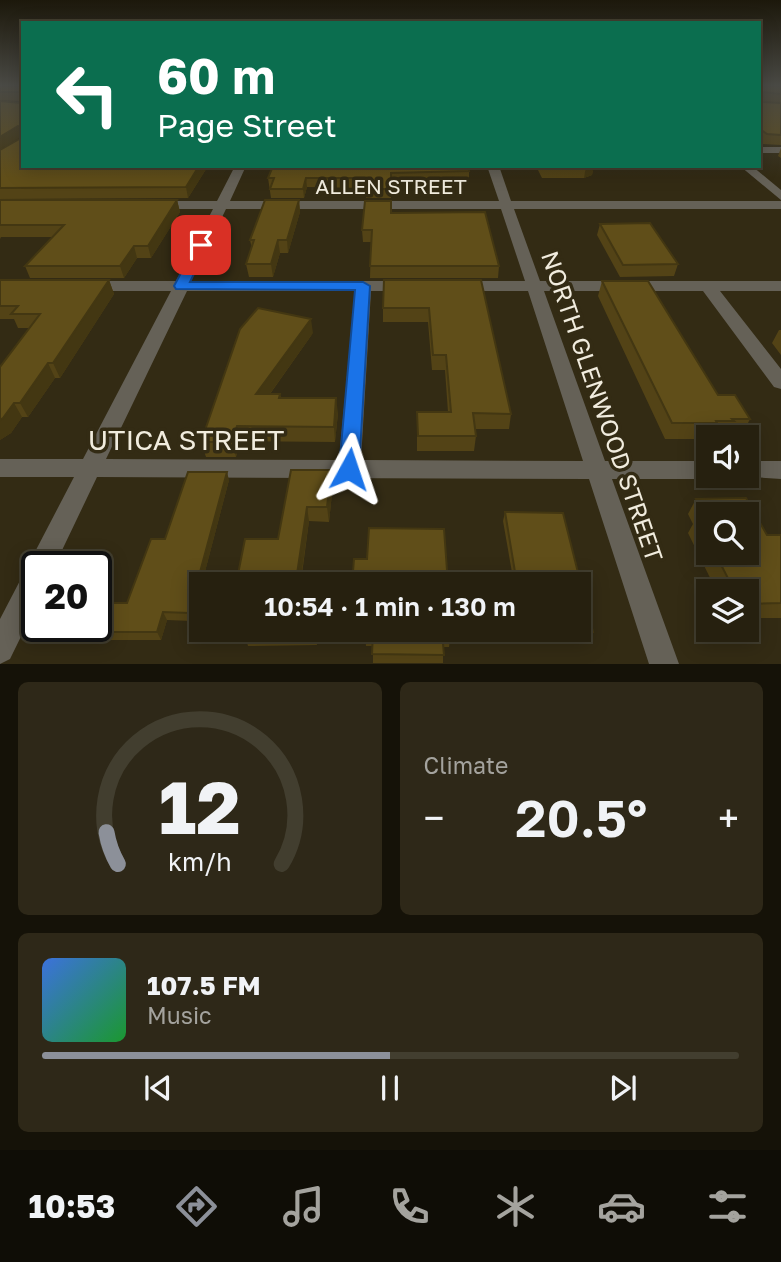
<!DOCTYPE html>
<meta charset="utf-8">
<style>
body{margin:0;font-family:"Golos Text",sans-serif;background:#2e2818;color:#f1f3f6;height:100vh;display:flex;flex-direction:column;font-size:26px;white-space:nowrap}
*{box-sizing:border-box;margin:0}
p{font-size:23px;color:#a4a39e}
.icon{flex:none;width:38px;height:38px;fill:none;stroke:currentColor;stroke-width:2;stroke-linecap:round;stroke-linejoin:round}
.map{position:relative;height:664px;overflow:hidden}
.details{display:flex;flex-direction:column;gap:18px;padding:18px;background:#151208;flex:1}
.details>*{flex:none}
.top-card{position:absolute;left:21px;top:21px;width:740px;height:147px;border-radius:0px;box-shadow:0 4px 18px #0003,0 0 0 2px #423e2f;background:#0b6e4f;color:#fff;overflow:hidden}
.fabs{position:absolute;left:696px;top:425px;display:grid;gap:14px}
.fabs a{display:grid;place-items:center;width:63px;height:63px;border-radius:0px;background:#26200f;box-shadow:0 4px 18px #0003,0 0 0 2px #423e2f;font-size:35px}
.speed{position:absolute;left:21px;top:551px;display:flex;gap:14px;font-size:35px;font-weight:700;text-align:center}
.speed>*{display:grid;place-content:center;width:91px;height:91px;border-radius:50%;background:#26200f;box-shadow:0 4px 18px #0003,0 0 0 2px #423e2f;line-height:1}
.speed .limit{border:4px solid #111;border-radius:10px;background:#fff;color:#111}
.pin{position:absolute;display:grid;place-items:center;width:60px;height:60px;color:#fff;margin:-30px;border-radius:14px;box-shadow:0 4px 10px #0006}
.me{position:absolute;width:77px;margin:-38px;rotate:5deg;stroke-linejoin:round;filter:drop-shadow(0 0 5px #0008)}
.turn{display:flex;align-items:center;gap:24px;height:147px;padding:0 21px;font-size:32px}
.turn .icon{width:91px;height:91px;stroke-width:2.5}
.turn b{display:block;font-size:49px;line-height:60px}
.big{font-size:52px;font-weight:600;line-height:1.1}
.details .tile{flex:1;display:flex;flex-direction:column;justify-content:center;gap:10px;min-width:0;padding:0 24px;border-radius:10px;background:#2e2818}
.details .dial{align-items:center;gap:0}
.dial svg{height:182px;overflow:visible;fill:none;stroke:#423e2f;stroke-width:7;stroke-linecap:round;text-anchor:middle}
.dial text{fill:#f1f3f6;stroke:none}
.song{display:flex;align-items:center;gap:21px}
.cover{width:84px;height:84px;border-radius:10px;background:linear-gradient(135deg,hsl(220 70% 55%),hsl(130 70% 35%))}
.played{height:7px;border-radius:4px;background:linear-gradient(90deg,#8c9099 50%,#423e2f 50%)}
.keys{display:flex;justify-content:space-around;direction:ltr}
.heat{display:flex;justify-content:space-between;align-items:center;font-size:38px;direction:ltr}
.details .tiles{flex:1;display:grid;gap:18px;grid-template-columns:1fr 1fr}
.tile:last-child{grid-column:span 2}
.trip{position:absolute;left:189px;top:572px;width:402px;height:70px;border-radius:0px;background:#26200f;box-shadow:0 4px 18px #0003,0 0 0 2px #423e2f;font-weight:600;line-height:70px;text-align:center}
.menu{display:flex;height:112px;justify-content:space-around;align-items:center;background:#0f0d06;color:#a4a39e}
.menu .icon{width:49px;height:49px}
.menu .active{color:#8c9099}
.menu b{font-size:32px;color:#f1f3f6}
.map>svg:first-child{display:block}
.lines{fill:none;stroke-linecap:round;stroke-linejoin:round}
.minor{fill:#656157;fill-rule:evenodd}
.wall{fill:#534316;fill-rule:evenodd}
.shaded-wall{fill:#433712}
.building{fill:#604e19;stroke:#433712;stroke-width:2}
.route{fill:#1a73e8;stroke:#114b97;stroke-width:2}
.labels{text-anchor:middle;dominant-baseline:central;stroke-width:7;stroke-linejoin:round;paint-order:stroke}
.far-street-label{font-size:21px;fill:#f1ecde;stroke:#332b14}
.street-label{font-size:24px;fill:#f1ecde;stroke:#332b14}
.near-street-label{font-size:28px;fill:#f1ecde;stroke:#332b14}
</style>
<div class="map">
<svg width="781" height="664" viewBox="0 0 781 664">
<rect width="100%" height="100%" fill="#332b14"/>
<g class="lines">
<path class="minor" d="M760,147H781V153H760Z
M235,166H246L230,201H499L487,166H499L511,201H781V209H514L540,281H781V291H720L781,369V389L774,387L703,291H544L605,461H709V476H717L709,479H612L679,664H649L589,479L97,477L54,567H37V604L10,659L0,664V619L74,477H0V459H83L171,291H87L79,286L87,281H176L213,209H154L148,205L154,201H217ZM226,209H501L525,281H458L450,286L458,291H528L583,461L361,460L371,291H406L414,286L406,281H191ZM187,291H355L339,460L106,459Z
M740,166H752L781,190V200Z
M747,461H781V479L739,476H747Z"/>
</g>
<path class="wall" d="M0,86H23L208,166L188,198L0,199V150L21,138V136L0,150L20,101L0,100Z
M760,86H781V145L763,144L760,142Z
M781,148V158L778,156Z
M273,166L469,171V180L391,182V198H366V188L307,187L304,198H271L268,178Z
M536,166H594L592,175L584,178H542Z
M0,200H177L180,212L151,258H137L124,278H30L25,266L53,237H1L0,239Z
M299,200L300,212L288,253H280L273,277H249L246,264L252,249L250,240Z
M391,213L499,266L498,278H370L371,242H363L362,230Z
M600,224L678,264L674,276L620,277L597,235Z
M0,280H109L114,294L60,378H55L28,417H22L11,433L0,440L29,328H18L14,319H0Z
M481,280L511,414L509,429H475L476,436L474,451H417V412H448L445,370H432L428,322H383V308Z
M602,281L718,395L750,419L742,435H727L725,437H710L709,438V439H665L598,296Z
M779,330H781V355L772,343Z
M313,333L270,394H280L281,398L338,413L335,442L240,441L236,457H206L201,442Z
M331,470L333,484L329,522L309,521L302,574H320L322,584H236L278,539Z
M229,480L192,621L167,620L161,640H98L93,632L127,603L165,539Z
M696,499L767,535H781V618H747V592H717L688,533L693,524L688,514ZM709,514L747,553H709Z
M505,512L563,513L593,632L590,640H522L521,630H579V584H514L503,521Z
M318,630L317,645L248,646L244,632Z
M365,630L451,632L449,647H443V663H373V646H366Z"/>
<path class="shaded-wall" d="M18,126L22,136L0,150V137Z
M199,166H208L188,198L186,187Z
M586,166H594L592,175L584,178Z
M306,178L307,187L304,198L303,189Z
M177,200L180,212L151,258L148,246Z
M299,200L300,212L288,253L287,240Z
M278,240L280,253L273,277L271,264Z
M134,246L137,258L124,278L120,266Z
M109,280L114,294L60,378L53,363Z
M311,319L313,333L259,409L256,394Z
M48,363L55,378L28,417L20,403Z
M336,398L338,413L335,442L334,427Z
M14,403L22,417L11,433L0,440V420Z
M237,426L240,441L236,457L232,442Z
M331,470L333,484L329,522L327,507Z
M227,472L229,480L192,621L189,613Z
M307,507L309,521L300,584L297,574Z
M163,612L167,620L161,640L157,632Z
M315,630H318L317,645L314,632Z"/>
<path class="building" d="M0,86H23V166H199L186,187L0,188V150L21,138V127L18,126L0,137V101L20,103L22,92H0Z
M760,86H781V94L763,92L762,102L781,103V135L767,134L760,129Z
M273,166H468L469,171L391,173V189H366L367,178H306L303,189H270L274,178H268Z
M0,200H177L148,246H134L120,266H25L64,225H0Z
M265,200H299L287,240H278L271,264H246L254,240H250Z
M365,201H391V213L485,212L499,266H370L372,230H362Z
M650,223L678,264L623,265L600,224Z
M0,280H109L53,363H48L20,403H14L3,418L0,420V367L40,314H11L18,306H0Z
M384,280H481L511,414L473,413L476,436H418L417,412H451L446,355H433L429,308H383Z
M602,281H648L718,395H735L750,419H732L734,421H716L717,423H672Z
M258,308L311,319L256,394H280L279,398H336L334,427L237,426L232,442H201L240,329Z
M291,470H331L327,507H307L297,574H320L319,584H236L245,539H278Z
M188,472H227L189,613L163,612L157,632H93L95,626H96V622L104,603H127L151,539H165Z
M746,498L767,535H781V603L747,604V592H735L715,553H747V514H709V542L696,518L706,517L696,499Z
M505,512L563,513L593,632H525L524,630H579V584H517Z
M369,528L444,529L448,584H352L354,559H367Z
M244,630H315L314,632H244Z
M365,630H451V632H442L444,655L372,654L373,631Z"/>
<linearGradient id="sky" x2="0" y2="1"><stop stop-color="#1c180b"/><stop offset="0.48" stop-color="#4a4a45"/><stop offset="1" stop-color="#4a4a45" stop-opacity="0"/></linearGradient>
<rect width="781" height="178" fill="url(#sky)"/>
<path class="route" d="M197,243L208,245L190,282H363L370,286L359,469L356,475H342L339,469L355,290L176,289L174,286Z"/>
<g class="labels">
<g class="far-street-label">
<text x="391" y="186">ALLEN STREET</text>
</g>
<g class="street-label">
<text transform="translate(603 406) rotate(71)">NORTH GLENWOOD STREET</text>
</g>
<g class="near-street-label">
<text x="186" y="439">UTICA STREET</text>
</g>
</g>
</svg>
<div class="fabs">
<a><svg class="icon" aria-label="sound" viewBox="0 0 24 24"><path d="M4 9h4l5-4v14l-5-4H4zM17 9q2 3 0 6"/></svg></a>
<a><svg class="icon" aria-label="search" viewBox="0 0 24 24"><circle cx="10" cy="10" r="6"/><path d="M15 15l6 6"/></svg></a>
<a><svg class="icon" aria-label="layers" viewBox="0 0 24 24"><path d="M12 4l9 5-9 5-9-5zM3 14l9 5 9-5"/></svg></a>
</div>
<div class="speed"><div class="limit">20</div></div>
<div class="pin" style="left:201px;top:245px;background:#d93025"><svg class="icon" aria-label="arrive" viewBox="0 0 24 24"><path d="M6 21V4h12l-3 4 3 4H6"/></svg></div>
<svg class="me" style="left:349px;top:469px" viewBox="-20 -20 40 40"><path d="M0-17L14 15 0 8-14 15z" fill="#1a73e8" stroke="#fff" stroke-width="4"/></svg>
<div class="trip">10:54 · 1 min · 130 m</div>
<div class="top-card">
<div class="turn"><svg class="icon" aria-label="left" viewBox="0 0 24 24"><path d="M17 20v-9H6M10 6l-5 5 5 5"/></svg><div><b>60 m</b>Page Street</div></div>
</div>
</div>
<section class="details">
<div class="tiles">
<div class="tile dial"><svg viewBox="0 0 100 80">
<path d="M14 69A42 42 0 1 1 86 69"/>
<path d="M14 69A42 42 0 0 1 9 55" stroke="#8c9099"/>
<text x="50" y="56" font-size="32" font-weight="700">12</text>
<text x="50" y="72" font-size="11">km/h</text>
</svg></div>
<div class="tile"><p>Climate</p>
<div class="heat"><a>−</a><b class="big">20.5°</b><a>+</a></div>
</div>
<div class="tile">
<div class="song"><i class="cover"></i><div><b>107.5 FM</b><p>Music</p></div></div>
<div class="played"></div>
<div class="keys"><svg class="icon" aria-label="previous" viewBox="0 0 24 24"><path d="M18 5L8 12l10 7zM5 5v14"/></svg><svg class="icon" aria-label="pause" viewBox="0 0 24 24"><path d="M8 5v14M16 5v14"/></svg><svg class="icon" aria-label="next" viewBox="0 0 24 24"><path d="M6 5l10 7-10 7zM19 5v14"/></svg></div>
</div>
</div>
</section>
<nav class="menu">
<b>10:53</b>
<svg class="icon active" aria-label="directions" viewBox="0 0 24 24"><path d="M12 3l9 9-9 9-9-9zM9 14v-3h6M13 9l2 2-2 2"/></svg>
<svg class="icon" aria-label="music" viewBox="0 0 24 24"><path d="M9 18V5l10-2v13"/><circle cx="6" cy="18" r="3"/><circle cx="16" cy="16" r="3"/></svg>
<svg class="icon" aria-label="phone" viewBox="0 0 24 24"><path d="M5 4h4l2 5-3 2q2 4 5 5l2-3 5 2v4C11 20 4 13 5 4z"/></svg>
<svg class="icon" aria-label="climate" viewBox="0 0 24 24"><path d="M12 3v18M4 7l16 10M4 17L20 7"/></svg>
<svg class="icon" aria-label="car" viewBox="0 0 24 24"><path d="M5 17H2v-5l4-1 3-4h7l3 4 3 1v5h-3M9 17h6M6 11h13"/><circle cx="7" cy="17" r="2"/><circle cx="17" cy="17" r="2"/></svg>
<svg class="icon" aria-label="filters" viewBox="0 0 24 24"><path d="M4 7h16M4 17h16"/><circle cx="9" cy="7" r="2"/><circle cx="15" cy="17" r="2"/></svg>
</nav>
